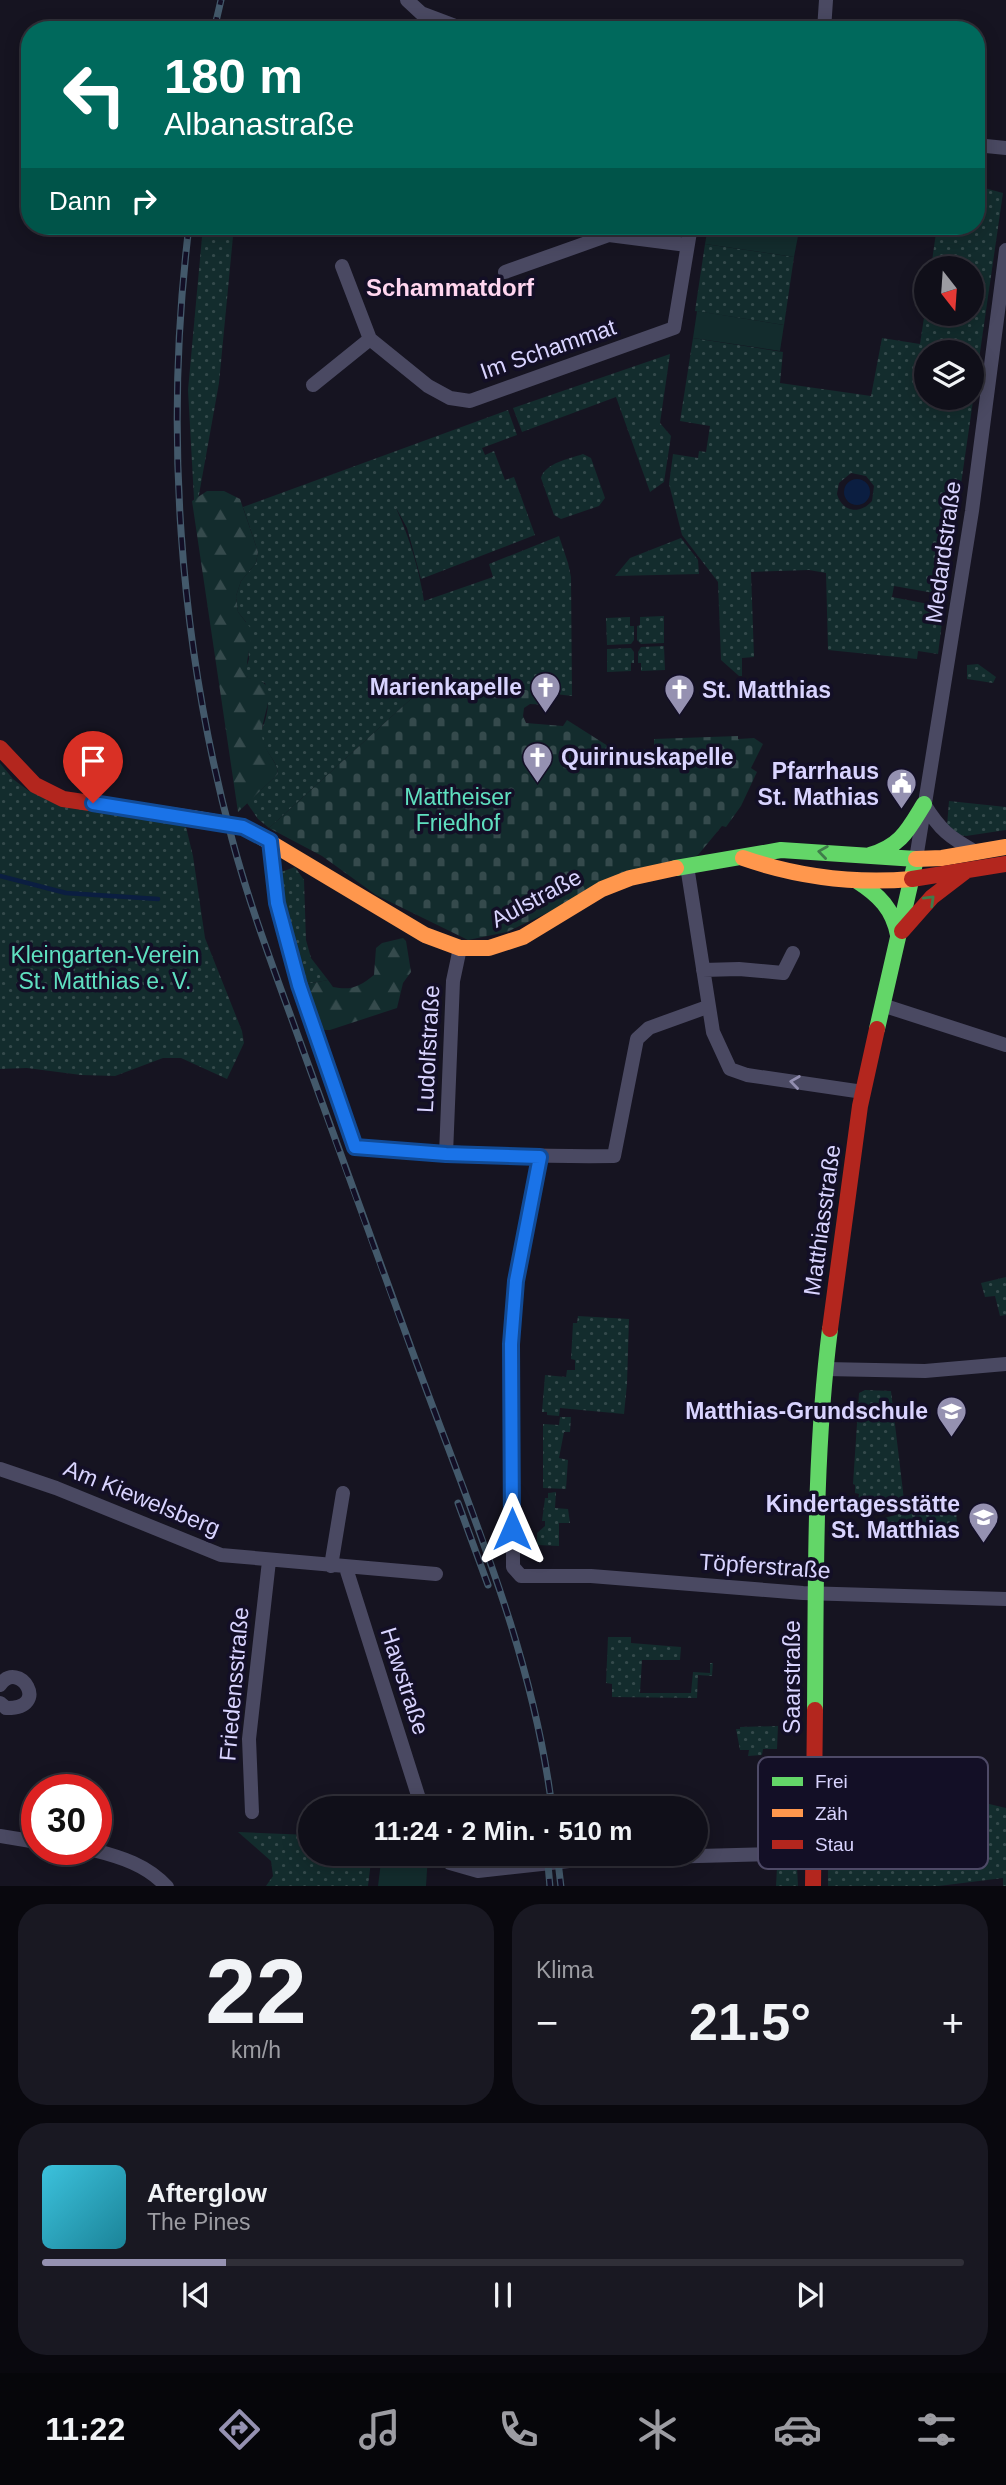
<!DOCTYPE html>
<html lang="de">
<meta charset="utf-8">
<style>
body{margin:0;font-family:Helvetica,sans-serif;background:#191822;color:#f1f3f6;height:100vh;display:flex;flex-direction:column;font-size:26px;white-space:nowrap}
*{box-sizing:border-box;margin:0}
p{font-size:23px;color:#9c9ca2}
.icon{flex:none;width:38px;height:38px;fill:none;stroke:currentColor;stroke-width:2;stroke-linecap:round;stroke-linejoin:round}
.map{position:relative;height:1886px;overflow:hidden}
.details{display:flex;flex-direction:column;gap:18px;padding:18px;background:#09080e;flex:1}
.details>*{flex:none}
.banner{position:absolute;left:21px;top:21px;width:964px;height:214px;border-radius:28px;box-shadow:0 4px 18px #0003,0 0 0 2px #302f38;background:#00695c;color:#fff;overflow:hidden}
.needle{width:46px;rotate:163deg}
.tools{position:absolute;left:914px;top:256px;display:grid;gap:14px}
.tools a{display:grid;place-items:center;width:70px;height:70px;border-radius:50%;background:#100f19;box-shadow:0 4px 18px #0003,0 0 0 2px #302f38;font-size:35px}
.speed{position:absolute;left:21px;top:1774px;display:flex;gap:14px;font-size:35px;font-weight:700;text-align:center}
.speed>*{display:grid;place-content:center;width:91px;height:91px;border-radius:50%;background:#100f19;box-shadow:0 4px 18px #0003,0 0 0 2px #302f38;line-height:1}
.speed .limit{border:10px solid #d22;background:#fff;color:#111}
.pin{position:absolute;display:grid;place-items:center;width:60px;height:60px;color:#fff;margin:-72px -30px;border-radius:50% 50% 50% 0;rotate:-45deg;box-shadow:0 0 7px #0007}
.pin .icon{rotate:45deg}
.me{position:absolute;width:77px;margin:-38px;rotate:0deg;stroke-linejoin:round;filter:drop-shadow(0 0 5px #0008)}
.turn{display:flex;align-items:center;gap:24px;height:147px;padding:0 28px;font-size:32px}
.turn .icon{width:91px;height:91px;stroke-width:2.5}
.turn b{display:block;font-size:49px;line-height:60px}
.then{display:flex;align-items:center;height:66px;padding:0 28px;background:#0003;gap:14px;font-size:26px}
.big{font-size:52px;font-weight:700;line-height:1.1}
.details .tile{flex:1;display:flex;flex-direction:column;justify-content:center;gap:10px;min-width:0;padding:0 24px;border-radius:28px;background:#191822}
.details .dial{align-items:center;gap:0}
.dial b{font-size:91px;line-height:1}
.song{display:flex;align-items:center;gap:21px}
.cover{width:84px;height:84px;border-radius:10px;background:linear-gradient(135deg,hsl(190 70% 55%),hsl(190 70% 35%))}
.played{height:7px;border-radius:4px;background:linear-gradient(90deg,#9591b1 20%,#302f38 20%)}
.keys{display:flex;justify-content:space-around;direction:ltr}
.heat{display:flex;justify-content:space-between;align-items:center;font-size:38px;direction:ltr}
.details .tiles{flex:1;display:grid;gap:18px;grid-template-columns:1fr 1fr}
.tile:last-child{grid-column:span 2}
.trip{position:absolute;left:298px;top:1796px;width:410px;height:70px;border-radius:35px;background:#100f19;box-shadow:0 4px 18px #0003,0 0 0 2px #302f38;font-weight:700;line-height:70px;text-align:center}
.menu{display:flex;height:112px;justify-content:space-around;align-items:center;background:#06060a;color:#9c9ca2}
.menu .icon{width:49px;height:49px}
.menu .current{color:#9591b1}
.menu b{font-size:32px;color:#f1f3f6}
.map>svg:first-child{display:block}
.green{fill:url(#green-dots);fill-rule:evenodd}
.forest{fill:url(#forest-firs)}
.cemetery{fill:url(#cemetery-stones)}
.pitch{fill:#132c2d}
.water{fill:#0b1e41}
.lines{fill:none;stroke-linecap:round;stroke-linejoin:round}
.stream{stroke:#0b1e41;stroke-width:4.5}
.street{stroke:#4a4962;stroke-width:14}
.fast{stroke:#63d668;stroke-width:16}
.slow{stroke:#ff974d;stroke-width:16}
.jam{stroke:#b3261e;stroke-width:16}
.rail-casing{stroke:#43596b;stroke-width:7}
.rail{stroke:#130f26;stroke-width:4.5;stroke-dasharray:13;stroke-linecap:butt}
.slow-bridge{stroke:#ff974d;stroke-width:16}
.oneway{stroke:#3f7c4a}
.oneway2{stroke:#928eb0}
.route-casing{stroke:#114b97;stroke-width:18}
.route{stroke:#1a73e8;stroke-width:12}
.labels{text-anchor:middle;dominant-baseline:central;stroke-width:7;stroke-linejoin:round;paint-order:stroke}
.street-label{font-size:23px;fill:#d9d4ff;stroke:#130f26}
.poi-label{font-size:23px;font-weight:bold;fill:#d9d4ff;stroke:#130f26;text-anchor:end}
.park-label{font-size:23px;fill:#5fe0c0;stroke:#130f26}
.neighbourhood-label{font-size:24px;font-weight:bold;fill:#ffd6f0;stroke:#130f26}
.key{fill:#130f26;stroke:#4e4a67;stroke-width:2}
.key-label{font-size:19px;fill:#d9d4ff}
</style>
<div class="map">
<svg width="1006" height="1887" viewBox="0 0 1006 1887">
<defs>
<pattern id="green-dots" width="8" height="8" patternUnits="userSpaceOnUse" patternTransform="scale(1.75)"><rect width="8" height="8" fill="#132c2d"/><path d="M2 2h.1M6 6h.1" fill="none" stroke="#354a4c" stroke-width="1.8" stroke-linecap="round"/></pattern>
<pattern id="forest-firs" width="22" height="20" patternUnits="userSpaceOnUse" patternTransform="scale(1.75)"><rect width="22" height="20" fill="#132c2d"/><path d="M5 1l3.5 6h-7zM16 11l3.5 6h-7z" fill="#354a4c"/></pattern>
<pattern id="cemetery-stones" width="16" height="16" patternUnits="userSpaceOnUse" patternTransform="scale(1.75)"><rect width="16" height="16" fill="#132c2d"/><path d="M2 7V4a2 2 0 0 1 4 0v3zM10 15v-3a2 2 0 0 1 4 0v3z" fill="#354a4c"/></pattern>
</defs>
<rect width="100%" height="100%" fill="#161421"/>
<path class="green" d="M977,186L1003,193L945,595L894,586L892,597L944,607L938,654L918,651L917,659L828,650L826,573L809,570L751,572L754,657L742,658V676H739L721,660L718,582L682,535L669,484L673,454L698,458L699,451L706,452L710,426L680,421L693,338L783,352L780,383L871,396L882,338L920,344L926,304V313H971V268H931L937,226H976ZM926,352H971V397H926ZM851,473L866,476L874,486L872,501C860,515 842,512 837,494L839,483Z
M203,226H234L219,383L195,517L188,390Z
M705,244L794,257L784,325L695,311Z
M670,354L660,423L671,436L664,482L650,492L616,397L522,432L513,408Z
M508,410L517,435L482,448L485,455L494,451L505,480L514,477L535,535L421,579L407,528L395,506C409,536 419,568 424,601L493,577L489,564L559,536L568,563L571,577L572,696L433,679L269,828L258,819L247,803L278,774C277,758 261,750 261,733C262,728 265,722 266,717C269,705 268,695 265,683L248,678L245,671L249,659L246,622L238,612L236,596L241,581L256,563L258,552L243,507Z
M583,454L591,458L605,498L599,506L561,519L554,515L541,478C545,463 569,459 583,454Z
M681,538L698,560L699,574L615,576L630,558Z
M664,616V643L641,644L637,640V626L640,625V617Z
M630,617V626H634V640L631,644L607,645L606,618Z
M664,646L665,670L641,671V663H638V652L641,647Z
M631,648L634,652V663H631V671L607,672V649Z
M978,664L996,677L993,683L967,679V665Z
M0,763L13,779L29,791L186,827L193,856L205,938L242,1031L244,1043L227,1079L181,1058H163L115,1076L81,1075L27,1068L0,1069Z
M949,801L1006,807V830L966,836L953,834L947,826Z
M295,867L304,880L306,940L311,958L328,980L307,984L300,976L278,880L281,872Z
M1006,1277V1315L1000,1316L995,1296L985,1297L981,1283Z
M578,1316L629,1319L627,1384L624,1414L560,1408L559,1416L547,1415V1412H542L545,1375L566,1377L567,1370H575V1360L571,1359L573,1323H577Z
M865,1390L891,1391L904,1500H858L859,1494L855,1493V1485L853,1484L859,1393Z
M560,1417H571L570,1432H564L559,1458L568,1460L566,1489L543,1488V1424L559,1425Z
M556,1492L555,1508L568,1509L570,1523H559V1546L537,1545V1533L545,1526V1521H542L545,1498H548V1493Z
M955,1498L957,1523L903,1537L899,1523L889,1526L887,1521L875,1525L874,1521Z
M608,1637H631V1643L681,1647L680,1660H642L640,1693H691L693,1672L710,1673V1663H713L712,1676L698,1675L697,1698L612,1697V1684L606,1683Z
M778,1726L777,1749H763L762,1755L748,1756L749,1750H740L736,1729H740V1727Z
M916,1798H964L1006,1808V1886H1003V1878L931,1887L828,1886V1809H854V1806H906L907,1799Z
M238,1832L310,1835V1853H372L368,1886H266L273,1876L271,1861Z
M777,1867H797L798,1886H776Z"/>
<path class="forest" d="M207,491H224L240,499L258,552L256,563L241,581L236,596L238,612L252,630C251,644 244,667 248,678C285,681 261,713 262,734C262,750 277,759 278,774L238,812L192,501Z
M403,938L406,941L411,972L403,983L397,1008L330,1030H323L310,999L307,984L328,980L333,987C352,991 360,986 374,975L376,948L382,943Z"/>
<path class="cemetery" d="M433,679L551,693L550,705L530,704L524,708L523,716L526,723L563,726L567,720L608,746L610,750L654,749V739L738,736V739L754,738L763,744L751,768L757,772L741,806L726,827L722,826L698,855L549,912L507,932L468,940L376,895L322,856L269,828Z"/>
<path class="pitch" d="M708,226H800L794,257L705,244Z
M697,311L784,325L780,351L693,338Z
M382,1853L428,1856L426,1886H378Z"/>
<path class="water" d="M844 492a13 13 0 1 1 26 0a13 13 0 1 1-26 0Z"/>
<g class="lines">
<path class="stream" d="M0,876L66,893L158,899"/>
<path class="street" d="M407,0L421,13L466,30
M824,30L826,0
M976,145L1006,148
M342,266L370,339L428,386L450,398L470,401L674,328L691,226
M505,272L609,235L687,245
M313,385L370,339
M924,804C940,830 949,837 976,852
M270,841L277,903L299,985L355,1147C442,1153 527,1157 614,1156L637,1039L649,1028L707,1007
M916,859L972,511L1006,250
M687,866L713,1032L730,1069L747,1075L863,1092
M703,970L739,969L783,973L793,953
M882,1005L1006,1045
M446,1154L453,981L460,948
M540,1157L516,1281L511,1344L513,1555V1567L521,1576H591L803,1593L1006,1599
M825,1369L925,1371L1006,1364
M0,1469L56,1488L221,1555L436,1574
M331,1566L343,1493
M346,1568L422,1808
M0,1685C19,1658 52,1709 6,1708L0,1703
M252,1812L249,1739L269,1561
M0,1836L37,1842
M93,1850C121,1857 147,1865 167,1887
M439,1853L450,1863L478,1871L587,1859L813,1853"/>
<path class="fast" d="M870,855C901,846 908,830 924,804
M676,868L781,850L916,859L877,1029
M857,881C879,895 893,909 898,935
M815,1710C816,1583 814,1455 830,1329"/>
<path class="slow" d="M251,831L425,935L460,948H489L523,937L602,889L630,878L676,868
M743,858C798,877 854,884 912,879
M916,859L942,858L1006,847"/>
<path class="jam" d="M0,748L35,785L63,799L191,818
M912,879L1006,864
M902,931L932,897L966,871
M830,1329L860,1106L877,1029
M813,1887L815,1710"/>
<defs>
<path id="rail" d="M214,30L221,0
M189,226C164,428 179,642 232,839C251,911 278,980 303,1050C341,1156 379,1262 418,1367C471,1512 533,1654 552,1808
M458,1503L488,1585
M547,1853L550,1887
M557,1853L561,1887"/>
</defs>
<use href="#rail" class="rail-casing"/>
<use href="#rail" class="rail"/>
<path class="slow-bridge" d="M191,818L243,827L251,831"/>
</g>
<defs><path id="oneway-chevron" d="M-2-3.5L2.5 0L-2 3.5" fill="none" stroke-width="1.6" stroke-linecap="round" stroke-linejoin="round" transform="scale(1.75)"/></defs>
<g class="oneway">
<use href="#oneway-chevron" transform="translate(823 852) rotate(-172)"/>
<use href="#oneway-chevron" transform="translate(930 900) rotate(-44)"/>
</g>
<use class="oneway2" href="#oneway-chevron" transform="translate(795 1082) rotate(-172)"/>
<g class="lines">
<defs>
<path id="route" d="M93,803L243,827L270,841L277,903L299,985L355,1147L446,1154L540,1157L516,1281L511,1344L512,1529"/>
</defs>
<use href="#route" class="route-casing"/>
<use href="#route" class="route"/>
</g>
<defs>
<symbol id="church-pin" viewBox="-11 -11 22 30"><path d="M0 17L-7.5 6A9.5 9.5 0 1 1 7.5 6Z" fill="#9591b1" stroke="#130f26"/><path d="M-1.2-6h2.4v3.5h3.3v2.4h-3.3V6h-2.4V-.1h-3.3v-2.4h3.3Z" fill="#fff"/></symbol>
<symbol id="civic-pin" viewBox="-11 -11 22 30"><path d="M0 17L-7.5 6A9.5 9.5 0 1 1 7.5 6Z" fill="#9591b1" stroke="#130f26"/><path d="M-.6-6.5H3V-4.5H.6V-3L4-1V1h2V6H-6V1h2V-1L-.6-3ZM-1.2 2.5V6h2.4V2.5Z" fill="#fff"/></symbol>
<symbol id="school-pin" viewBox="-11 -11 22 30"><path d="M0 17L-7.5 6A9.5 9.5 0 1 1 7.5 6Z" fill="#9591b1" stroke="#130f26"/><path d="M0-5L7-2L0 1L-7-2ZM-4 1L0 2.5L4 1V4Q0 6-4 4Z" fill="#fff"/></symbol>
</defs>
<g fill-rule="evenodd">
<use href="#church-pin" x="528" y="670" width="35" height="47"/>
<use href="#church-pin" x="662" y="672" width="35" height="47"/>
<use href="#church-pin" x="520" y="740" width="35" height="47"/>
<use href="#civic-pin" x="884" y="766" width="35" height="47"/>
<use href="#school-pin" x="934" y="1394" width="35" height="47"/>
<use href="#school-pin" x="966" y="1500" width="35" height="47"/>
</g>
<g class="labels">
<g class="street-label">
<text transform="translate(548 349) rotate(-19)">Im Schammat</text>
<text transform="translate(943 552) rotate(-82)">Medardstraße</text>
<text transform="translate(536 898) rotate(-28)">Aulstraße</text>
<text transform="translate(428 1049) rotate(-87)">Ludolfstraße</text>
<text transform="translate(822 1220) rotate(-82)">Matthiasstraße</text>
<text transform="translate(142 1498) rotate(22)">Am Kiewelsberg</text>
<text transform="translate(765 1566) rotate(4)">Töpferstraße</text>
<text transform="translate(792 1677) rotate(-90)">Saarstraße</text>
<text transform="translate(405 1681) rotate(72)">Hawstraße</text>
<text transform="translate(234 1684) rotate(-85)">Friedensstraße</text>
</g>
<g class="poi-label">
<text x="522" y="687">Marienkapelle</text>
<text x="702" y="690" text-anchor="start">St. Matthias</text>
<text x="561" y="757" text-anchor="start">Quirinuskapelle</text>
<text x="879" y="771">Pfarrhaus<tspan x="879" dy="26">St. Mathias</tspan></text>
<text x="928" y="1411">Matthias-Grundschule</text>
<text x="960" y="1504">Kindertagesstätte<tspan x="960" dy="26">St. Matthias</tspan></text>
</g>
<g class="park-label">
<text x="458" y="797">Mattheiser<tspan x="458" dy="26">Friedhof</tspan></text>
<text x="105" y="955">Kleingarten-Verein<tspan x="105" dy="26">St. Matthias e. V.</tspan></text>
</g>
<g class="neighbourhood-label">
<text x="450" y="287">Schammatdorf</text>
</g>
</g>
<rect x="758" y="1757" width="230" height="112" rx="10" class="key"/>
<rect x="772" y="1777" width="31" height="9" fill="#63d668"/>
<rect x="772" y="1809" width="31" height="8" fill="#ff974d"/>
<rect x="772" y="1840" width="31" height="9" fill="#b3261e"/>
<g class="key-label">
<text x="815" y="1788">Frei</text>
<text x="815" y="1820">Zäh</text>
<text x="815" y="1851">Stau</text>
</g>
</svg>
<div class="tools">
<a><svg class="needle" viewBox="-14 -14 28 28"><path d="M0-13l5 13h-10z" fill="#e53935"/><path d="M0 13l5-13h-10z" fill="#9c9ca2"/></svg></a>
<a><svg class="icon" aria-label="layers" viewBox="0 0 24 24"><path d="M12 4l9 5-9 5-9-5zM3 14l9 5 9-5"/></svg></a>
</div>
<div class="speed"><div class="limit">30</div></div>
<div class="pin" style="left:93px;top:803px;background:#d93025"><svg class="icon" aria-label="arrive" viewBox="0 0 24 24"><path d="M6 21V4h12l-3 4 3 4H6"/></svg></div>
<svg class="me" style="left:512px;top:1529px" viewBox="-20 -20 40 40"><path d="M0-17L14 15 0 8-14 15z" fill="#1a73e8" stroke="#fff" stroke-width="4"/></svg>
<div class="trip">11:24 · 2 Min. · 510 m</div>
<div class="banner">
<div class="turn"><svg class="icon" aria-label="left" viewBox="0 0 24 24"><path d="M17 20v-9H6M10 6l-5 5 5 5"/></svg><div><b>180 m</b>Albanastraße</div></div>
<div class="then">Dann<svg class="icon" aria-label="right" viewBox="0 0 24 24"><path d="M7 20v-9h11M14 6l5 5-5 5"/></svg></div>
</div>
</div>
<section class="details">
<div class="tiles">
<div class="tile dial"><b>22</b><p>km/h</p></div>
<div class="tile"><p>Klima</p>
<div class="heat"><a>−</a><b class="big">21.5°</b><a>+</a></div>
</div>
<div class="tile">
<div class="song"><i class="cover"></i><div><b>Afterglow</b><p>The Pines</p></div></div>
<div class="played"></div>
<div class="keys"><svg class="icon" aria-label="previous" viewBox="0 0 24 24"><path d="M18 5L8 12l10 7zM5 5v14"/></svg><svg class="icon" aria-label="pause" viewBox="0 0 24 24"><path d="M8 5v14M16 5v14"/></svg><svg class="icon" aria-label="next" viewBox="0 0 24 24"><path d="M6 5l10 7-10 7zM19 5v14"/></svg></div>
</div>
</div>
</section>
<nav class="menu">
<b>11:22</b>
<svg class="icon current" aria-label="directions" viewBox="0 0 24 24"><path d="M12 3l9 9-9 9-9-9zM9 14v-3h6M13 9l2 2-2 2"/></svg>
<svg class="icon" aria-label="music" viewBox="0 0 24 24"><path d="M9 18V5l10-2v13"/><circle cx="6" cy="18" r="3"/><circle cx="16" cy="16" r="3"/></svg>
<svg class="icon" aria-label="phone" viewBox="0 0 24 24"><path d="M5 4h4l2 5-3 2q2 4 5 5l2-3 5 2v4C11 20 4 13 5 4z"/></svg>
<svg class="icon" aria-label="climate" viewBox="0 0 24 24"><path d="M12 3v18M4 7l16 10M4 17L20 7"/></svg>
<svg class="icon" aria-label="car" viewBox="0 0 24 24"><path d="M5 17H2v-5l4-1 3-4h7l3 4 3 1v5h-3M9 17h6M6 11h13"/><circle cx="7" cy="17" r="2"/><circle cx="17" cy="17" r="2"/></svg>
<svg class="icon" aria-label="filters" viewBox="0 0 24 24"><path d="M4 7h16M4 17h16"/><circle cx="9" cy="7" r="2"/><circle cx="15" cy="17" r="2"/></svg>
</nav>
